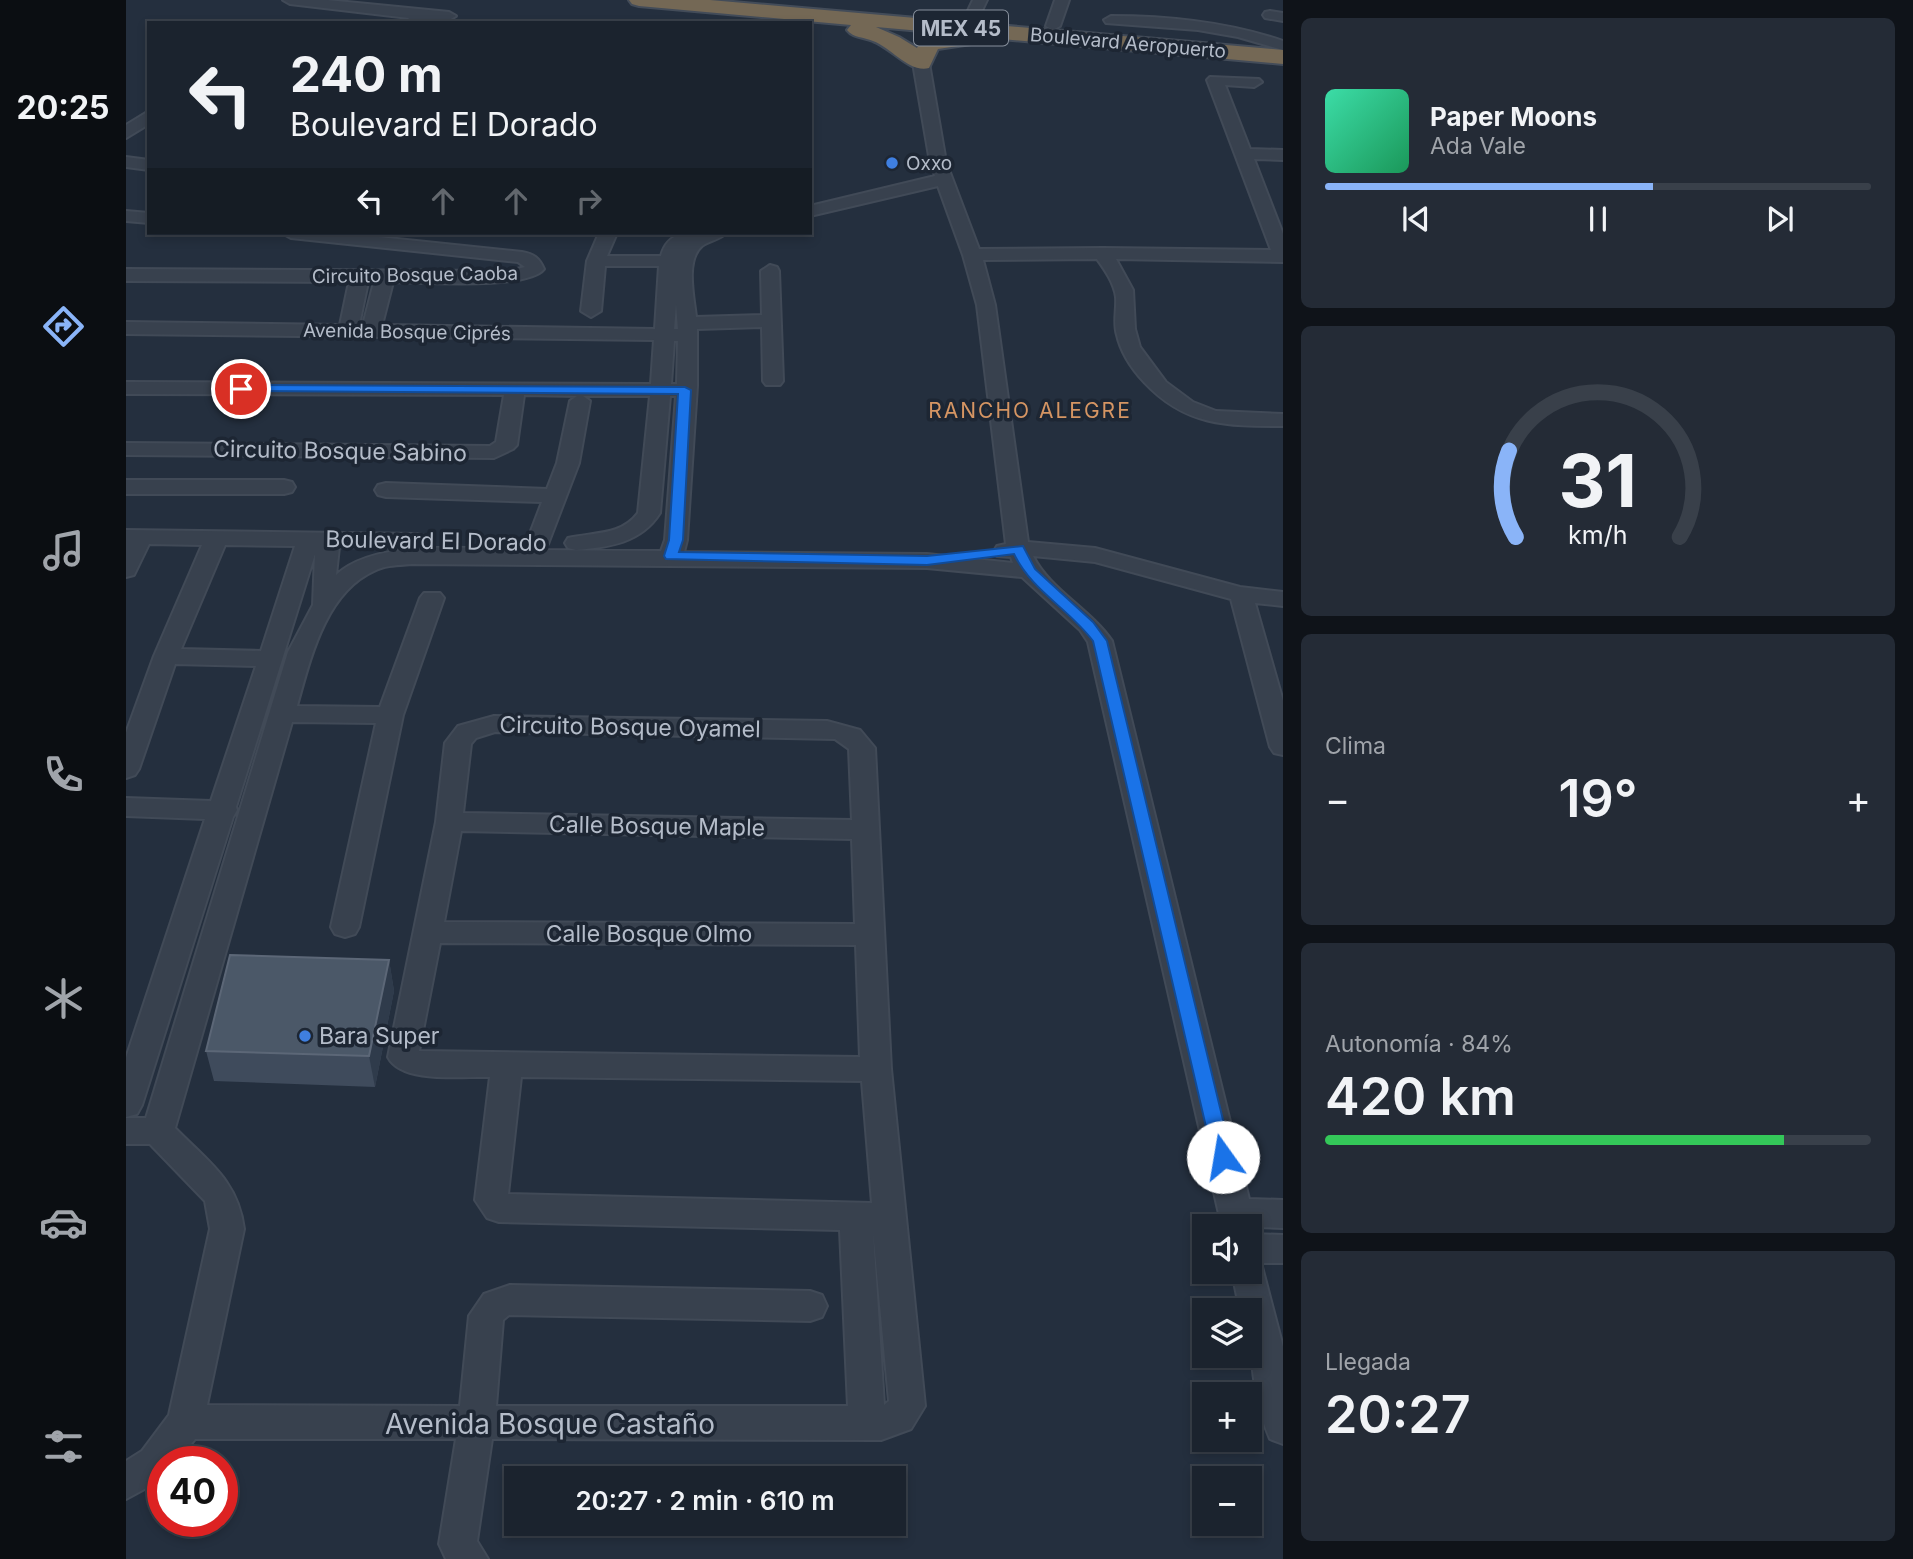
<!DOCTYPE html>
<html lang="es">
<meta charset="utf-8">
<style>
body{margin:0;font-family:Inter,sans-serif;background:#242b36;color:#f1f3f6;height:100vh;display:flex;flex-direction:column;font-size:26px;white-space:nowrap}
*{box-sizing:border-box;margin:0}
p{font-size:23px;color:#a0a4aa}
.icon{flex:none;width:38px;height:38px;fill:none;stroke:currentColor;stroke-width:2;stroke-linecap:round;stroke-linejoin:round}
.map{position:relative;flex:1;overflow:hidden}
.side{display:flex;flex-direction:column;gap:18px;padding:18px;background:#0f1319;width:630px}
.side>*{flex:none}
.banner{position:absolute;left:21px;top:21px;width:665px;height:214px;border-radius:0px;box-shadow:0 4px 10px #0003,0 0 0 2px #39404a;background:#1b232e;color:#f1f3f6;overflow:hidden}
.fabs{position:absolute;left:1066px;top:1214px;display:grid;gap:14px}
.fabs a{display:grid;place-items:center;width:70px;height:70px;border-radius:0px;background:#1b232e;box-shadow:0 4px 10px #0003,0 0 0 2px #39404a;font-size:35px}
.speed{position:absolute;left:21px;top:1446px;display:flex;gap:14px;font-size:35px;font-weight:700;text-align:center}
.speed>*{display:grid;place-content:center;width:91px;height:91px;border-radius:50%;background:#1b232e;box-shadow:0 4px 10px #0003,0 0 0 2px #39404a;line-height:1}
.speed .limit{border:10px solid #d22;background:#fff;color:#111}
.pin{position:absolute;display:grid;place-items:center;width:60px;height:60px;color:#fff;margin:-30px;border:4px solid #fff;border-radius:50%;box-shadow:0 2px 7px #0007}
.me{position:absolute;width:77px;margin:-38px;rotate:347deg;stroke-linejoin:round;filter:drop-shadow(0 0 5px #0008)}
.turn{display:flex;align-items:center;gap:24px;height:147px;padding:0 28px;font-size:32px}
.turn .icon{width:91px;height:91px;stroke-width:2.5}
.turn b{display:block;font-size:49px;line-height:60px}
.lanes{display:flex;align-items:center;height:66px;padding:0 28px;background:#0003;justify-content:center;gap:35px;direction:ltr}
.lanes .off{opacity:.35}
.big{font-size:52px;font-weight:600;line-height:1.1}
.side .widget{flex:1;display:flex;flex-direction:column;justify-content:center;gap:10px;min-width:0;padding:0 24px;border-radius:10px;background:#242b36}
.side .dial{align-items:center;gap:0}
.dial svg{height:182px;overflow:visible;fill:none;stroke:#39404a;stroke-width:7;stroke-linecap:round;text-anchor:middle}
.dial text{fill:#f1f3f6;stroke:none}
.song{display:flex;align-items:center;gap:21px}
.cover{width:84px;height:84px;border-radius:10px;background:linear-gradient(135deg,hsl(160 70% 55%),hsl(150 70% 35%))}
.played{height:7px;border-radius:4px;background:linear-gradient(90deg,#8ab4f8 60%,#39404a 60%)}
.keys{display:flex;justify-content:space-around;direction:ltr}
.heat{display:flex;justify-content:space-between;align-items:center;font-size:38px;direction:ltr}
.charge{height:10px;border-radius:5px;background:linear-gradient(90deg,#34c759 84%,#39404a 0)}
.trip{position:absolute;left:378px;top:1466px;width:402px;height:70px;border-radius:0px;background:#1b232e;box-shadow:0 4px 10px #0003,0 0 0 2px #39404a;font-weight:600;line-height:70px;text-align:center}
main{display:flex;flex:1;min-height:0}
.menu{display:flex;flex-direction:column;width:126px;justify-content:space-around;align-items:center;background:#0b0e12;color:#a0a4aa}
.menu .icon{width:49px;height:49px}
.menu .selected{color:#8ab4f8}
.menu b{font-size:32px;color:#f1f3f6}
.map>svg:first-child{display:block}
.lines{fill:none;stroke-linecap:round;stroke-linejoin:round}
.minor-casing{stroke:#414a57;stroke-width:4}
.highway-casing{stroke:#434c59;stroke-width:4}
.minor{fill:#38414e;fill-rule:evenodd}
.highway{fill:#746855;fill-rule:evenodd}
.wall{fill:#3f4b5c}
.shaded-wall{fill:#2f3b4b}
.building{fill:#4b5868;stroke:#5c6777;stroke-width:2}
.route{fill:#1a73e8;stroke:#114b97;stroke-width:2}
.shop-dot{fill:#3f7fe0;stroke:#1d2633;stroke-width:2.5}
.labels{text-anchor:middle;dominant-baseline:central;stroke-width:7;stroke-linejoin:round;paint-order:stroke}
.far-street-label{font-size:19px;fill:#b4bcc9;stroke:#1d2633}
.far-poi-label{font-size:19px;fill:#b4bcc9;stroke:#1d2633;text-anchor:start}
.shield{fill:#1d2633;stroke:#878f9c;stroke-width:2}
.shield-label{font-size:21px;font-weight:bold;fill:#b4bcc9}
.far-quarter-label{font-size:21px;letter-spacing:2px;fill:#d59563;stroke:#1d2633}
.street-label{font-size:23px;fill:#b4bcc9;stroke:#1d2633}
.poi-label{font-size:23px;fill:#b4bcc9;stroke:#1d2633;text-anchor:start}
.near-street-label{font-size:28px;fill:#b4bcc9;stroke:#1d2633}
</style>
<main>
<nav class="menu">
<b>20:25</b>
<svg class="icon selected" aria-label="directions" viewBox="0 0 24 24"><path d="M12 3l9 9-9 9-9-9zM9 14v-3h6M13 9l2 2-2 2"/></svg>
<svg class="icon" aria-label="music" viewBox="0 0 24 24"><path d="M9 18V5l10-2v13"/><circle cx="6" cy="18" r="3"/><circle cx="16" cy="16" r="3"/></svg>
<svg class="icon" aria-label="phone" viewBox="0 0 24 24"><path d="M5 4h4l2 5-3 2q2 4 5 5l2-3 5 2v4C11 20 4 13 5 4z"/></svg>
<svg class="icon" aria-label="climate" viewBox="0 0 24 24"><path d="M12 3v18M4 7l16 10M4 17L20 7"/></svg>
<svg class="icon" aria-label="car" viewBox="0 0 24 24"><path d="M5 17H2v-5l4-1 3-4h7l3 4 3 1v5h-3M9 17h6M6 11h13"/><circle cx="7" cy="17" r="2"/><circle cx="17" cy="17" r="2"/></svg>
<svg class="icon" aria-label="filters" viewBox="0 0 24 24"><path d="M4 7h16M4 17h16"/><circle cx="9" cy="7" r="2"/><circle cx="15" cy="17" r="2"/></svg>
</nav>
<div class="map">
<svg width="1157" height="1559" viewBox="0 0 1157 1559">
<rect width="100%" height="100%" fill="#242f3e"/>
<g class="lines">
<defs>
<path id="minor" d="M157,0H201L323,12L330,16L323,20L299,19L295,23H279L283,18L164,4Z
M847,0H861L852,19L845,23L838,19Z
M929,0H943L934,26L927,30L920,26Z
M1144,11L1157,13V21L1139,18L1137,15L1139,12Z
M985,16C1044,16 1101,22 1157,41V50L1112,37L1072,30L980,23L978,20Z
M795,58L803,63L820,162L853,249L977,248L1145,250L1081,80L1084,77L1133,79L1136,82L1128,87L1099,85L1124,149L1157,150V160L1128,159L1157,234V262L990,259L1007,290L1009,329L1014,347L1040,382L1067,402L1090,411L1157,414V426C1100,426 1059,426 1018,382C1006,369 995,353 991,335C987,323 991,310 990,297C988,283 979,270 971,259L857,260L869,305L902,542L969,548L1114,587L1157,592V606L1129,603L1157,701V755L1148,753L1144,747L1105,599L969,562L907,556C924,590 964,609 986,641L1123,1199L1157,1200V1228L1129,1227L1126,1234L1157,1235V1263H1135L1157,1347V1444L1144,1439C1127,1400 1124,1353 1124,1311H1114L1106,1272H1124V1227H1096L962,642L954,630L896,577L801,568L286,564C273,565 259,565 248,571C199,593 184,660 171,706L254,707L294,598L298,593H314L318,598L277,715L233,927L229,934L219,937L209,934L205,927L250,723L166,722L49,1128C81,1161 112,1180 118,1229L81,1405L334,1406L343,1316L358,1294L384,1285L684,1291L696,1295L701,1306L696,1317L684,1321L383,1315L377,1320L370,1406H722L714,1230L373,1222L361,1218L349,1200L364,1077C336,1076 276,1084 262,1057L310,822L319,743L332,726L368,716L701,721L734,730L749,748L765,1069L799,1406L785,1429L755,1440L366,1439L351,1541L362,1559H320L313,1544L330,1439H69L52,1461H37V1479L0,1499V1461L16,1451L43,1415L84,1229L79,1201L24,1144H0V1118H20L162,652L187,605L189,554L110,807L111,810L107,817L16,1105L11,1114L0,1117V1058L79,819L0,816V798L85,801L130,666L49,664L13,769L9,775L0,778V733L28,656L76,545L23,544L8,575L0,577V530L292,534L300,536L303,541L300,546L292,548L213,547L210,575C252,536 354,550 408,550L400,544L416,502L260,497L252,495L249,490L252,485L260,483L421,489L431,463L444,401L451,396L398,395L391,445L387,449L368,458L0,455V443L364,446L370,442L378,395L0,394V382L525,384L528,340L0,334V322L214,325L223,282L0,281V269L383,271L399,267L392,262L165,238L156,233H214L396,252C408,254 413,258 418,269C402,290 297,282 267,282L256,325L529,329L533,266H479L475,311L465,317L455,311L461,261L473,233H491L481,256H535C543,225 575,233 600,233C594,240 584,240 576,246C559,260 568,298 570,317L636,315L635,271L644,265L651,267L653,271L657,381L654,385H640L637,381L636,327L571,329V386L561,540L558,552L801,554L887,563L885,557L871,556L868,551L871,546L880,544L851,305L837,255L812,186L684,216V206L809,176L804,162L787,63ZM242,282H248L237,325H233ZM550,304L552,329H548ZM548,341H552L551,384H545ZM457,396H524L512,513C495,536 467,532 442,538L439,543L442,548L450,550C483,547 515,543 534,513L544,396H550L539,540L535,551L414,550L422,544L453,463L464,401ZM99,545L169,546L135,651L55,649ZM369,732L709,739L723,749L726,820L337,813L345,744L350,738ZM335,831L726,839L729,924L318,922ZM314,943L730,945L734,1057L293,1051ZM395,1077L736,1081L746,1203L382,1194ZM747,1231L763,1401L758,1405Z
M23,111V124L0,138V125Z
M0,157L23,160V170L0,167Z
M0,211L23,213V223L0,221Z
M0,480H158L166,482L169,487L166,492L158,494H0Z"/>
<path id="highway" d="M503,0H584L1157,50V64L854,37L852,43L812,49L803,68C783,73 766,48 747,41C738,37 727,38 721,30L725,25L513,6L506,4ZM750,27L818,33L795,40L791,48L773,37Z"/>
</defs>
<use href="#minor" class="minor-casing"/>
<use href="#highway" class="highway-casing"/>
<use href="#minor" class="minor"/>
<use href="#highway" class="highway"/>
</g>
<path class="wall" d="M263,960L268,991L249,1087L88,1081L80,1051Z"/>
<path class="shaded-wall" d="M263,960L268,991L249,1087L243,1056Z"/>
<path class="building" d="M104,955L263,960L243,1056L80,1051Z"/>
<path class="route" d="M115,385L559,387L565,390L557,540L553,552L801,556L897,546L909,569L967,622L981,641L1106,1157L1104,1163L1097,1165L1090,1163L1087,1157L967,641C943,609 905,590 888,554L801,565L540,559L538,556L543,540L552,394L111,391V386Z"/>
<g class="shop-dot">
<circle cx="766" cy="163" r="7"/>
<circle cx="179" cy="1036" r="7"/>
</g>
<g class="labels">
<g class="far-street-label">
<text transform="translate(1002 43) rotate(5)">Boulevard Aeropuerto</text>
<text transform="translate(289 275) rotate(-1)">Circuito Bosque Caoba</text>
<text transform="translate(281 332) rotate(1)">Avenida Bosque Ciprés</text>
</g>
<g class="far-poi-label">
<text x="780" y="163">Oxxo</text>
</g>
<rect class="shield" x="788" y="10.5" width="94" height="35" rx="5"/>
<g class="shield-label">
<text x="835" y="28">MEX 45</text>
</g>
<g class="far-quarter-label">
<text x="904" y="410">RANCHO ALEGRE</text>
</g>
<g class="street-label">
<text transform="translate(214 451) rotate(1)">Circuito Bosque Sabino</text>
<text transform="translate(310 541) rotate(1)">Boulevard El Dorado</text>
<text transform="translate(504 727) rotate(1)">Circuito Bosque Oyamel</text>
<text transform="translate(531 826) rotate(1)">Calle Bosque Maple</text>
<text x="523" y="934">Calle Bosque Olmo</text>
</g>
<g class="poi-label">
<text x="193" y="1036">Bara Super</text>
</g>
<g class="near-street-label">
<text x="424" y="1424">Avenida Bosque Castaño</text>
</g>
</g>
</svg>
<div class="fabs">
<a><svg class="icon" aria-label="sound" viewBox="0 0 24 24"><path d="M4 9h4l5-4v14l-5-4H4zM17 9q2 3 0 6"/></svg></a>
<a><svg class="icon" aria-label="layers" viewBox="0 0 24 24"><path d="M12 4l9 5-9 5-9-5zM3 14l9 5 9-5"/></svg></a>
<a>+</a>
<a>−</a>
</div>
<div class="speed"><div class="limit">40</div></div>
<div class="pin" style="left:115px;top:389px;background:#d93025"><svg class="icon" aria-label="arrive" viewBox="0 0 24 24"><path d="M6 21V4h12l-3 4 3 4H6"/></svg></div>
<svg class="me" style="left:1097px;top:1157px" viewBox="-20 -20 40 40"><circle r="19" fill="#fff"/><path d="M0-13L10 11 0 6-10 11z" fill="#1a73e8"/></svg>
<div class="trip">20:27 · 2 min · 610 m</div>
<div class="banner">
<div class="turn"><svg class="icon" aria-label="left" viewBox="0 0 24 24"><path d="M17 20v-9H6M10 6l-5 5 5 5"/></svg><div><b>240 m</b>Boulevard El Dorado</div></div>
<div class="lanes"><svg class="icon" aria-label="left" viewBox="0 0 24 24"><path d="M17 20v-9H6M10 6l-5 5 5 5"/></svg><svg class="icon off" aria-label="ahead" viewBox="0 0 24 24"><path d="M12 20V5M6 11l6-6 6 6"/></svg><svg class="icon off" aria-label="ahead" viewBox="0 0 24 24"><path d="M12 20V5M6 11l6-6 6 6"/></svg><svg class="icon off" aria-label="right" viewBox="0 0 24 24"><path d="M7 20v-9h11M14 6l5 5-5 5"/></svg></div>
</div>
</div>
<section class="side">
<div class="widget">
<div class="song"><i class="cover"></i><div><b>Paper Moons</b><p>Ada Vale</p></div></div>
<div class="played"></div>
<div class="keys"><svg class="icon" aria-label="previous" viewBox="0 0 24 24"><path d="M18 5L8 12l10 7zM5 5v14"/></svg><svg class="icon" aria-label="pause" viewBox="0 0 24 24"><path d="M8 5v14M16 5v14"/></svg><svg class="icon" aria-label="next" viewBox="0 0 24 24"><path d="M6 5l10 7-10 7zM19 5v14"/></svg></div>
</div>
<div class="widget dial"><svg viewBox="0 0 100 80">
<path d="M14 69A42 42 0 1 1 86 69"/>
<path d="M14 69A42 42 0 0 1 11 31" stroke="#8ab4f8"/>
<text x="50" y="56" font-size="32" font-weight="700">31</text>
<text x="50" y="72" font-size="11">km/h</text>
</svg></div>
<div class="widget"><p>Clima</p>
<div class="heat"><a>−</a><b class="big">19°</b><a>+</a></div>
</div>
<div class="widget"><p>Autonomía · 84%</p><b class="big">420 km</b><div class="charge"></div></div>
<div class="widget"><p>Llegada</p><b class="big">20:27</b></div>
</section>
</main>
